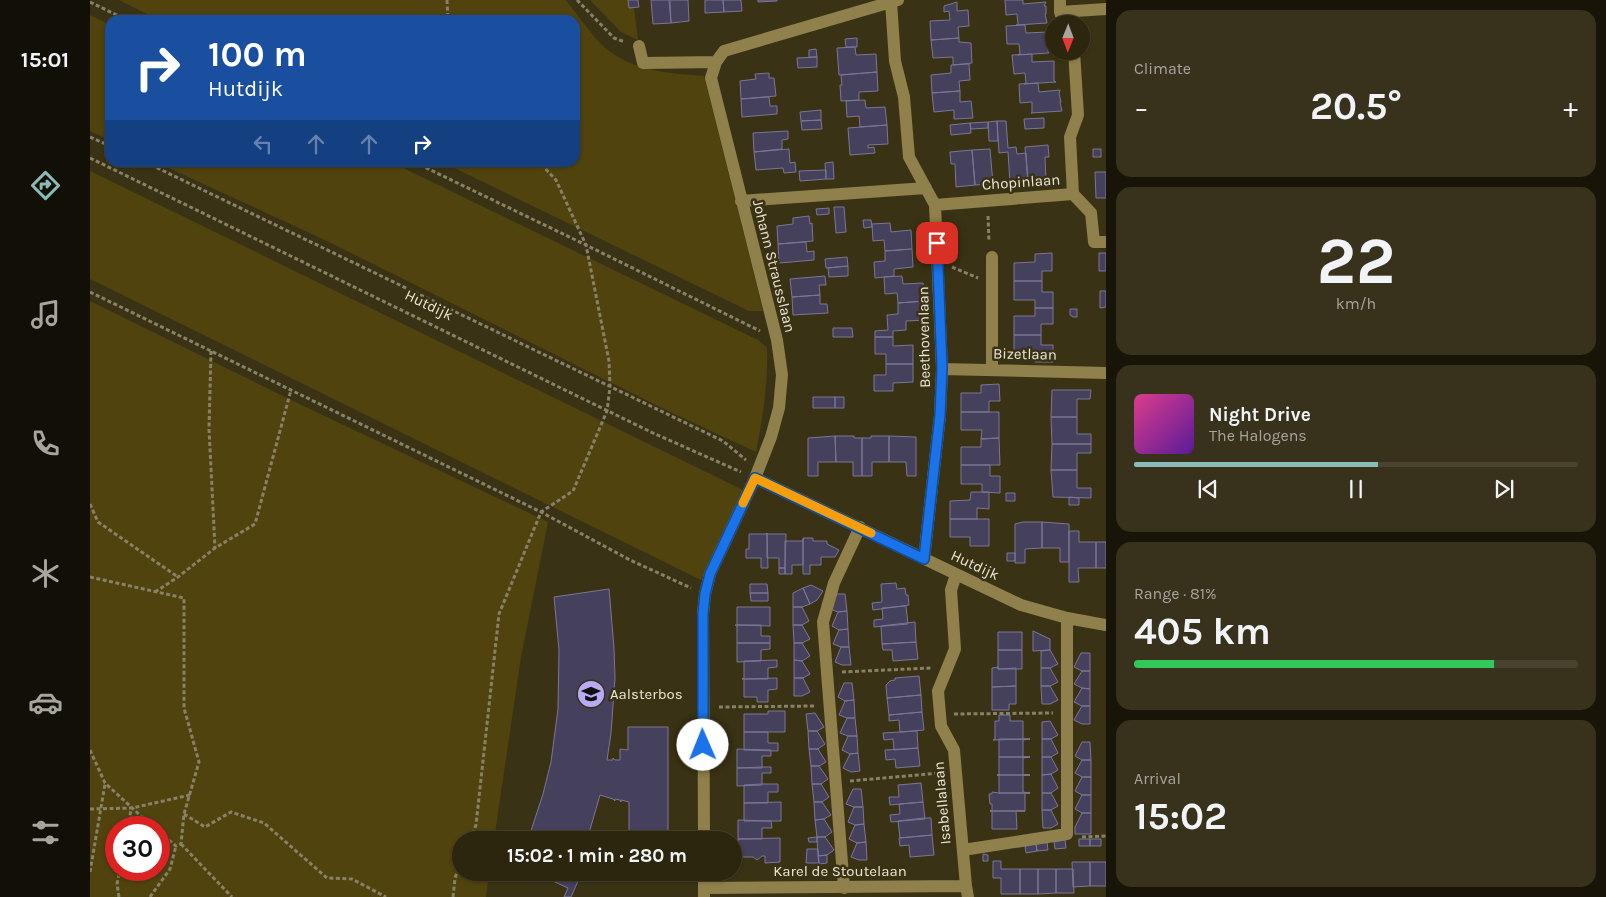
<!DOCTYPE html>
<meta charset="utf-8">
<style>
body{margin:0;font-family:Karla,sans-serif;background:#38321d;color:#f1f3f6;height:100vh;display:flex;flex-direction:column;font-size:19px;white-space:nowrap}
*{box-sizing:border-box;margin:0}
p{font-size:16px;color:#a6a59e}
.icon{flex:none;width:28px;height:28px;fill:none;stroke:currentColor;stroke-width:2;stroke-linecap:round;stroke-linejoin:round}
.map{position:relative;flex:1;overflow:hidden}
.panel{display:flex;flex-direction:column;gap:10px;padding:10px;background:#181508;width:500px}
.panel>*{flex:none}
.banner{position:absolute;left:15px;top:15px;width:475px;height:152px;border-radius:15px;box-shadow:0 1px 4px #0004,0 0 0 1px #48432f;background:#1a4fa0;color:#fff;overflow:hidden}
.needle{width:32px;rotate:181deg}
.controls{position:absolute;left:955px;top:15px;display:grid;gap:10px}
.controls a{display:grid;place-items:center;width:45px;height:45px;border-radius:50%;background:#2c260f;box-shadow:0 1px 4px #0004,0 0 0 1px #48432f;font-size:25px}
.speed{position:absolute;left:15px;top:816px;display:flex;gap:10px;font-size:25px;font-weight:700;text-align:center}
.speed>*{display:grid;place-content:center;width:65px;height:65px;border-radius:50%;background:#2c260f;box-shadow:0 1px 4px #0004,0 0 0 1px #48432f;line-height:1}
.speed .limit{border:8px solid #d22;background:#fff;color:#111}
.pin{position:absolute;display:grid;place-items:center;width:42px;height:42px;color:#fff;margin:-21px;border-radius:10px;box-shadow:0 2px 8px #0006}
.me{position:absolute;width:55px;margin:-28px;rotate:359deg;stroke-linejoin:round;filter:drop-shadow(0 0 4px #0008)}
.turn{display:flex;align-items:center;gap:18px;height:105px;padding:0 20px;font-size:22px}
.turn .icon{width:65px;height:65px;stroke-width:2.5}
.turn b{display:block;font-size:35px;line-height:42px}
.lanes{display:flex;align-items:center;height:48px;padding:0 20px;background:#0003;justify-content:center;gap:25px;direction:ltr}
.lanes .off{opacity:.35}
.big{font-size:38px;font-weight:700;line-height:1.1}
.panel .widget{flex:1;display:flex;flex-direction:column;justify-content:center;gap:8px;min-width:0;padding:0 18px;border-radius:15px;background:#38321d}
.panel .dial{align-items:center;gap:0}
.dial b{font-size:65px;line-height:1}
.song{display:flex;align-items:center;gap:15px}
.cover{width:60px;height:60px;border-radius:8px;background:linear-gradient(135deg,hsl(330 70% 55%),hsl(270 70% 35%))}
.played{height:5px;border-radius:2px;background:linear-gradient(90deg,#8bbbb9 55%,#48432f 55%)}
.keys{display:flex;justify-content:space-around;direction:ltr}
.heat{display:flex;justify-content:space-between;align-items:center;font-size:28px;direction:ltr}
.charge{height:8px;border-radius:4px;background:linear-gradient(90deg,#34c759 81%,#48432f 0)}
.trip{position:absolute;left:362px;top:831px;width:290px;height:50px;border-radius:25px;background:#2c260f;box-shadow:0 1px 4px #0004,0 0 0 1px #48432f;font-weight:700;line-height:50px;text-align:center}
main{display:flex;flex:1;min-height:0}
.tab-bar{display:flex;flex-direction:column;width:90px;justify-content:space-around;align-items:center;background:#120f06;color:#a6a59e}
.tab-bar .icon{width:35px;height:35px}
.tab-bar .current{color:#8bbbb9}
.tab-bar b{font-size:22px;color:#f1f3f6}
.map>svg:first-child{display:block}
.green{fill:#51430d;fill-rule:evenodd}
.building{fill:#45405c;stroke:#7b7695}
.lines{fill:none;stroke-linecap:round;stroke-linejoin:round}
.path{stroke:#888169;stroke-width:3;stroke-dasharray:4 2.5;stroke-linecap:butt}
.minor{stroke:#8f804c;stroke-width:12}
.route-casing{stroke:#114b97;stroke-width:12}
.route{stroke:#1a73e8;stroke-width:9}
.slow{stroke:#f59e0b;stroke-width:9}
.labels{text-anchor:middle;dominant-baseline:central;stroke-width:5;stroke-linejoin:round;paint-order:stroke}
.street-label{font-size:15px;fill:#ece7d5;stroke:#3a3214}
.poi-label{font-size:15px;fill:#ece7d5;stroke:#3a3214;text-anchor:start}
</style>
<main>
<nav class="tab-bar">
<b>15:01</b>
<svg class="icon current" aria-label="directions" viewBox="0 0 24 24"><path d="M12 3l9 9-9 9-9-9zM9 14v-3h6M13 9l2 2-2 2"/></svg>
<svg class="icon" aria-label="music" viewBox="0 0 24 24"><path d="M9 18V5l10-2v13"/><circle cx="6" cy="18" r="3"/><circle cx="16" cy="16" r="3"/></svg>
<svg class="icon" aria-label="phone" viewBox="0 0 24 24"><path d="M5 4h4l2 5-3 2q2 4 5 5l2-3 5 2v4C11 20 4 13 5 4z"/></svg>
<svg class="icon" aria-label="climate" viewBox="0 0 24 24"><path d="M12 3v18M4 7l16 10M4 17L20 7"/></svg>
<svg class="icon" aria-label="car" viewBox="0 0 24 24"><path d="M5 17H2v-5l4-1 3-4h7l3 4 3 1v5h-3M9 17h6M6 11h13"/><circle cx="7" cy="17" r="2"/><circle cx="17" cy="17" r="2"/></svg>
<svg class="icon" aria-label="filters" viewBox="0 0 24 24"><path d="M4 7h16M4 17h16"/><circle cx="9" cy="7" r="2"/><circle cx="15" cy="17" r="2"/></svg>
</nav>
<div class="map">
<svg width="1016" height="897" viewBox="0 0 1016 897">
<rect width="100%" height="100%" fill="#3a3214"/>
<path class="green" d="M29,0H476C486,13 496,27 507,40C536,71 575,73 614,76L673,311H659L354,163L485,162V20H69Z
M500,0H543L548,40L531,32Z
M0,15L20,25V140L0,131Z
M68,163H303L668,340L677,348C678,385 673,416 666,452L574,409L237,241Z
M0,171L653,490L611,580L0,279Z
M0,301L201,400L458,522L431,657L404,840H371V872L399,873L396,897H0ZM26,828H69V870H26Z"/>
<path class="building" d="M538,0H548L549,7L539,8Z
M561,0H579L581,23L563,24Z
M580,0H598L599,21L581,23Z
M615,0H633L634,12L615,13Z
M633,0H651L652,11L634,12Z
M668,0H687V1L668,2Z
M915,0H933V4L956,2L954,6H956V14H955L957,23L926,25H928L927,14L916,15Z
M867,2V11L878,10L879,26L868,27L869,38L841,40L840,21L860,20L859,11L854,12V6Z
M935,25L936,33L958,32V52L959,53L928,55L930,54L929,44H917L916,26Z
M767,38V47H756L755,39Z
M869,38V42L881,43L882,63L863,65V57L843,58L841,40Z
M765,47L766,55L786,54L787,72L749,75L747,48Z
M726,49L727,57H719V50Z
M942,54V62L964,61V81L966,82L934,84L936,83L935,73L924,74L922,55Z
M727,57V67L708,68L707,58Z
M879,64L880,80L869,81L870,91L842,93L841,75L861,73V65Z
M787,72L788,91L769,92V100L751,101L750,85H752L751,75Z
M679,73V78H684L686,96L651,99L650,81L666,79L665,74Z
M948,83L949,92L970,90L969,94L971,102H970L972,111L941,113H942V102L930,103L929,84Z
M870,91V102L881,101L883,118L864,119V110L844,112L842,93Z
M679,97L680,106H687V114L652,117L651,99Z
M775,100L776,108L795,107L797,125L770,127L769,116L757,117L756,101Z
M731,110V120L711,121L710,112Z
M954,118V128L935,129L934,119Z
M731,120L732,129L712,130L711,121Z
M907,121H916L918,148L926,147L927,154L936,153L938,182L920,183L918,152L909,153Z
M907,121L908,141H899L898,122Z
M898,122V128L881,129L880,123Z
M880,123L881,133L861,135L860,125Z
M797,125L798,144L778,145V148L784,147L785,153L760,155L758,128Z
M698,131V139L692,140V149L664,152L663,133Z
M958,145L959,157H955L956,180L938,182L935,147Z
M699,149L700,163L705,162L706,172L694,173L693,168L666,170L664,152Z
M900,149L903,184L885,185L882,150Z
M1003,149H1011V157H1003Z
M882,150L885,185L866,187L865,164H861L860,152Z
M743,162L744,179H736L735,163Z
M736,170V179L710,181L709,171Z
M1005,172H1016V198H1006Z
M744,207H754L756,232L746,233Z
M739,208V214L727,215L726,209Z
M719,216L720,224L722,223L723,241L688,244L687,226L703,224V218Z
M773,220H781L782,227L774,228Z
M800,223L801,232L821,230L822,249L795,251L794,240L783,241L782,224Z
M716,242L717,252L724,251V260L689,263L688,244Z
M822,249L823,267L804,269V276L785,278L784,262L795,261V251Z
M962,253V271H952V281H924V263L945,262V254Z
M1009,253H1016V271H1009Z
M757,257L758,266L736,268L735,259Z
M758,266V276L739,277L738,268Z
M735,276L736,285H729L730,295L702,297L700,279Z
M812,276L813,284L833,283L835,301L808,303L807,293L795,294L794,277Z
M924,281H952V292H963V308H945V300H924Z
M1010,291H1016V307L1010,308Z
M730,295V304H737L738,313L703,315L702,297Z
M835,301L836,320L816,321V330L803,331V337H785V331L798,330L797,315L808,314V303Z
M945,308H963V324H951V335H924V316H945Z
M980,309H987V317H983L980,315Z
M743,328H762L763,337H743Z
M924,335H951V345H963V362H945L944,353H924Z
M785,337H803V346L823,345V364H796V354H785Z
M796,364H823V382L803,383V391H784V375H796Z
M909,384L910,401H899V412H871V393H891V385Z
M962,390H1001L1000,399H987V417H961Z
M723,397H745V408H723Z
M745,397H754V408H745Z
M871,412H909V438L891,439L892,430H871Z
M961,417H987V434H1001V444H962Z
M745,436H764V438H772V476H763V462H746Z
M745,436L746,462H728V476H718V438Z
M781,436H799V462H782V476H772V438H781Z
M799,436L826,437V476H817L816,462H799Z
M909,438L910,465H871V447H891V439Z
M962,444H1001V453H987V470H961Z
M871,465H900V476H910V493L892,492V484H871Z
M961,470H987V488H1001V498L963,497Z
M881,492H899V509L887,508V519H860V501L880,500Z
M916,493H925V501H916Z
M979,497L989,498V505H979Z
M860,519H899V546H880V537H860Z
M933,522H952V548L935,549V563H925V524Z
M952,522L979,524V562H970V548H952Z
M979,531H989V542H1006V568H988L989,582H979Z
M677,533L678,534H696L695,568H689V558H677Z
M677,533L678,568H671V558H656V549H659V534H677Z
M713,538H723V541H737V544L749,550L745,557H731V565H720V574H713Z
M713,539V565H702V574H695V541H713Z
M1006,542H1016V568H1006Z
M917,553H925V561H917Z
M689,568H695V574H689Z
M806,583L807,589L815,588L816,595H818L819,605L783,610L782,603L792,602L791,584Z
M660,584H677L678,593H660Z
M721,585L733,591L727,600L720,604L713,588Z
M713,588L720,604L712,607H703V593Z
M519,589L524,648L525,678L521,733L517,760H523V758L525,760H530V749L538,750V727H578V840H539V802L531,800V802L530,800L525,799V801L523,799L510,795L497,840H438L453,794L461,762L468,709L469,650L464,597Z
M660,593H678V601H661Z
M747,594H755L757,611L748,612L740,609Z
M816,606L818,624L784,627V620L793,619L792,608Z
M647,607H680V626L647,625Z
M703,607H712L719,621L712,625H703Z
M757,611L758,629L749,630L742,626L748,612Z
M825,622L826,642L792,644L791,626Z
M645,625H671V636H680V643H647V626Z
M703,625H712L720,639L712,643H704Z
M758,629L759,647H751L743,644L749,630Z
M943,631L960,639V650L943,651Z
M908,632H932V650H908Z
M826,642L828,659L803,661L802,650H793L792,644Z
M647,643H680V649L671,650V661L647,662Z
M704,643H712L720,656L712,661L704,660Z
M751,647H759L761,665H752L745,662Z
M908,650H932V669H908Z
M960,650L968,664L960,668H951V651Z
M991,653H1000V671H992L984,667Z
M687,660V667L678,668V679H652L654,678V661Z
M704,660L712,661L720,674L713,678H704Z
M908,667V669L926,668V686L902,687V668Z
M951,668H960L968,682L960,686H951Z
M992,671H1000V689L992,688L984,684Z
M829,676L831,695L797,698L796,685L800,681L805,680V678Z
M687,678V689L678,690V702H667V697H654V679Z
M704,678H713L720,692L712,696H704Z
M754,683H762L764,700L755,701L748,697Z
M926,686V704H919V710H902V687Z
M951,686H960L968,700L960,704H952Z
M992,688L1000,689V706H992L984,702Z
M831,695L832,712L799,715L797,698Z
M764,700L765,718H757L749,715L755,701Z
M992,706H1000V724H992L984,720Z
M678,711H695V732H654V714H678Z
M832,712L834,730L810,732L809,720L799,721V715Z
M725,713L734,727L727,731H718L716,714Z
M909,715H920V721H933V739H940L903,740L905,739V721H909Z
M757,718H765L767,736H758L750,733Z
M960,721L968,735L961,739H952V722Z
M718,731H727L735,744L728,749H719Z
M827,731L828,748L804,750L803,739L794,740L793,733Z
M654,732H678V743H688V751L654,750Z
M758,736H767L768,753L760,754L752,750Z
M909,739H940L933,740V757H940H909Z
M952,739H961L968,753L961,757H952Z
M992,742H1000L1001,760H992L985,756Z
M828,748L830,766L806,768L805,759L796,760L795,750Z
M647,749L681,750V756H672V768H647Z
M719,749H728L736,762L729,766H721Z
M768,753L770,771L761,772L753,768L760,754Z
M909,757H940L933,758V775H940H907H909Z
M952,757H961L968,770L961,774L952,775Z
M992,760H1001V777H992L985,773Z
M721,766H729L738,779L731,784H722Z
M672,767H681V773H672V785L647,786V768Z
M961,774L968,788L961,793H952V775Z
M907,775H940H933V792L940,793H909V775Z
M992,777H1001V795H992L985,791Z
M831,783L833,802L800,805L799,797H809L808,785Z
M672,784H688V792H678V803H654V785Z
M722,784H731L739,797L732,802H724Z
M763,789H771L773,807H764L756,804Z
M902,792L909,793H940H935V811H900L902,810V804H900L899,794H902Z
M952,793H961L968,806L961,810H952Z
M992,795H1001V813H992L985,809Z
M691,802V821H654V803Z
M724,802H732L741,815L734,819L725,820Z
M833,802L835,819L801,822L800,815L810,814L809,804Z
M764,807H773L774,824L765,825L758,822Z
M952,810H961L968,824L961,828H953Z
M900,811H935H926L927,829H902V811Z
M992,813H1001V834H985V827Z
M834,818H841L842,835L810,838L808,821Z
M734,819L742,832L735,837H727L725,820Z
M648,820L681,821L682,828H672V839H648Z
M774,824L776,842L767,843L759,839L765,825Z
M842,835L844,855L820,857L819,845L810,846L809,838Z
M727,837V842H719L718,838Z
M727,837H735L744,850L737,855L728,856Z
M690,838V862L675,863V856H672L667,860L663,857H648V839Z
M989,839H1000V846H989Z
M1000,839H1011V846H1000Z
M975,840L976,848L965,849L964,842Z
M776,842L777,860H769L761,857L767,843Z
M957,842L958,850L947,851L946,844Z
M946,844L947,851L936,853L935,846Z
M717,849H728L729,863H716Z
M893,854L898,855V861H893Z
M737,855V863L729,864L728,856Z
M903,861H911V869H930V894H911V878H903Z
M982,862H1000V886L983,887Z
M1000,862H1016V886H1000Z
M930,869H948V894H930Z
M948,869H966V893L948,894Z
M966,869H983L984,893H966Z
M443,872H492L481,897H474L478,888Z"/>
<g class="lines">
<path class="path" d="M357,0L358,20
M487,0L524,38L535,42
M0,2L37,20
M0,137L20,146
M0,158L563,433L651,472
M55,162L633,441L656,460
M324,162L496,245L670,331
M898,216L899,242
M862,267L888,278
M0,292L451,512L540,560L601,588
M121,351L119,429L125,548
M0,504L8,522L88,577
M0,577L94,598V708L109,762L94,814L91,844L86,846L69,832
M65,592L88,577L125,548L165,524L201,390
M752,672L841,668
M629,707L725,706
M864,714L963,713
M0,750L15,783L64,828
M760,781L850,773
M0,809L42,808L100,795
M94,814L115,827L141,812L174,823L237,878L262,879L296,897
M38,828L41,809
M992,837L1016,836
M380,840L386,825L409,614L451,512L483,491L517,411L520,387L519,361L496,245L466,180L449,162
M91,844L142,897
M0,872L15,784
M29,897L27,884L30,870
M60,897L80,869L86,846
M363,897L365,878L371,862"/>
<path class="minor" d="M970,0V12L974,24
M801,2L805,61L814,97L819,157L845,205L852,369L850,415L834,559
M970,12L1016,9
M549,46L553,63L626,62
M983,194L980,137L988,115L984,51
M651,201L836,188
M845,205L983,194L1001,213L1004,242H1016
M852,369L1016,373
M902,370V257
M665,478L931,605L977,618L1016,625
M866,575L861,590L865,649L848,691L851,726L864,750L876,886
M614,840L613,614L615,594L620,574L665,478L681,437L689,408L692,375L687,340L621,78L626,62L634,51L808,0
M873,850L977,834V618
M614,888L876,886L878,897
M754,888L733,622L744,583L770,527
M614,897V872"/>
</g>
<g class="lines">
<defs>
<path id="route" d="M613,745V614L615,594L620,574L665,478L834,559L850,415L852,368L847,243"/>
</defs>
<use href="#route" class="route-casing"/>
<use href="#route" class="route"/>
<path class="slow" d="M653,503L665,478L781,533"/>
</g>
<defs>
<symbol id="school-disc" viewBox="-11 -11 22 22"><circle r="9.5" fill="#b9abf7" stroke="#3a3214"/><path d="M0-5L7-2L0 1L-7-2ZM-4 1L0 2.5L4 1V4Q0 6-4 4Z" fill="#111"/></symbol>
</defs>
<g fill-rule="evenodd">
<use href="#school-disc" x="485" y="678" width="32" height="32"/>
</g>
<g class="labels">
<g class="street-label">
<text transform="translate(931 182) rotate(-4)">Chopinlaan</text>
<text transform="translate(684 266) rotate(76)">Johann Strausslaan</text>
<text transform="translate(339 305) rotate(26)">Hutdijk</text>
<text transform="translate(834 337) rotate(-91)">Beethovenlaan</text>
<text transform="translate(935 354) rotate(1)">Bizetlaan</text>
<text transform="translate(885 565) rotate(25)">Hutdijk</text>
<text transform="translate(852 803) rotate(-95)">Isabellalaan</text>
<text x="750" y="871">Karel de Stoutelaan</text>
</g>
<g class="poi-label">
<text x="520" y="694">Aalsterbos</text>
</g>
</g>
</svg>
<div class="controls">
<a><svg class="needle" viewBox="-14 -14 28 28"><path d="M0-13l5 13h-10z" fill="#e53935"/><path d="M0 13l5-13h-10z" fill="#a6a59e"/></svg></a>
</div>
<div class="speed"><div class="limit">30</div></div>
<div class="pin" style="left:847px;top:243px;background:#d93025"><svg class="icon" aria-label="arrive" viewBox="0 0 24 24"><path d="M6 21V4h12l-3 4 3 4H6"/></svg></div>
<svg class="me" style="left:613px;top:745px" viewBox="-20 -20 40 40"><circle r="19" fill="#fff"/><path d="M0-13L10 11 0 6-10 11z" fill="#1a73e8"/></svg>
<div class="trip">15:02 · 1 min · 280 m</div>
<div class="banner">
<div class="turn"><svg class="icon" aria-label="right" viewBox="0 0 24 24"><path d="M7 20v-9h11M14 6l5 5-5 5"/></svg><div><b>100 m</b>Hutdijk</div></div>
<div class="lanes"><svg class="icon off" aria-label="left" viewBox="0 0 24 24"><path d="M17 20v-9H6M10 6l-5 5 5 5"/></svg><svg class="icon off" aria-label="ahead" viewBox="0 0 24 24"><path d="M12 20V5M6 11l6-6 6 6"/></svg><svg class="icon off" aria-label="ahead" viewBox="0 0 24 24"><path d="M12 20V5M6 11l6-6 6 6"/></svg><svg class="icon" aria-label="right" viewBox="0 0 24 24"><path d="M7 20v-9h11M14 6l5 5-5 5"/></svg></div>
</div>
</div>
<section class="panel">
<div class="widget"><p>Climate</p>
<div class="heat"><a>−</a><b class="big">20.5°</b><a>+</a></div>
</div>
<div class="widget dial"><b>22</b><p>km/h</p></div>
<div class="widget">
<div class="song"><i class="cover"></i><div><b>Night Drive</b><p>The Halogens</p></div></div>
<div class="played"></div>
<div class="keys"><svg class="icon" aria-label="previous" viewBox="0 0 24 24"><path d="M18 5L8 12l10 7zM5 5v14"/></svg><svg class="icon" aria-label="pause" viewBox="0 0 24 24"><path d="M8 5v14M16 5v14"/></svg><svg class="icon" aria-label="next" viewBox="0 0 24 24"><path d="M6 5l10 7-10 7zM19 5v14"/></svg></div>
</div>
<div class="widget"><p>Range · 81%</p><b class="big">405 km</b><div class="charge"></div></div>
<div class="widget"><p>Arrival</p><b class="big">15:02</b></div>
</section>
</main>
